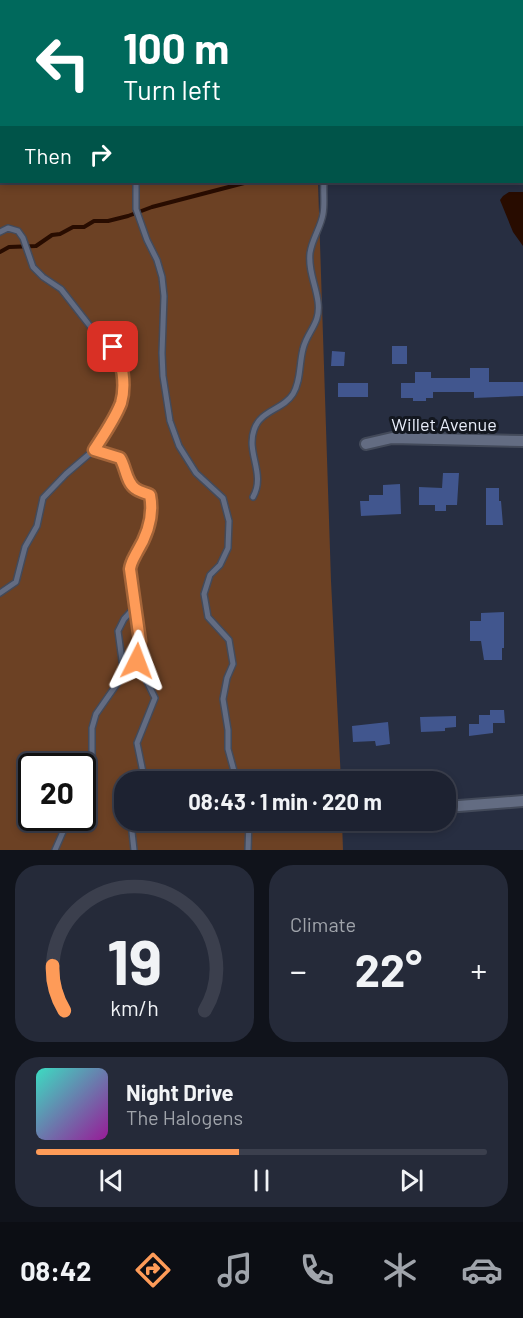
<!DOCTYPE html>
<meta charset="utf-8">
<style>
body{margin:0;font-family:Barlow,sans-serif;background:#252a39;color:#f1f3f6;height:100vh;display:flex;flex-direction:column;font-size:22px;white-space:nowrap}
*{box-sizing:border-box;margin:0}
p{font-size:20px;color:#a0a4ab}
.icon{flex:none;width:33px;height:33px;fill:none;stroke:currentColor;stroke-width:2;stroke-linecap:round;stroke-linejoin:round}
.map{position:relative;height:850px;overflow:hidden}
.drawer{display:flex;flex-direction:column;gap:15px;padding:15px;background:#10131b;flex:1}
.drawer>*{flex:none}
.hud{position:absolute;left:0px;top:0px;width:524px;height:183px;box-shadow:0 3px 9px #0003,0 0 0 2px #3b3f4d;background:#00695c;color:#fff;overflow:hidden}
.speed{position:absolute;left:18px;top:753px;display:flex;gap:12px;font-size:30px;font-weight:700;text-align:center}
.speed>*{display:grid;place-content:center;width:78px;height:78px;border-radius:50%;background:#1d2231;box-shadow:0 3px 9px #0003,0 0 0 2px #3b3f4d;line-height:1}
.speed .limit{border:3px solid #111;border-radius:9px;background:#fff;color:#111}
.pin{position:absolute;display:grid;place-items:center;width:51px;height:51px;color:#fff;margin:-26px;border-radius:12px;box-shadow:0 3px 9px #0006}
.me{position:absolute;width:66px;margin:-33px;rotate:3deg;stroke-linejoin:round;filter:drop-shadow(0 0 4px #0008)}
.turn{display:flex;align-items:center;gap:21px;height:126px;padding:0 24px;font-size:27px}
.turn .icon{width:78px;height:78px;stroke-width:2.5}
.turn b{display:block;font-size:42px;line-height:51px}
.then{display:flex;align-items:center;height:57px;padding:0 24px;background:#0003;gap:12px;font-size:22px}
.big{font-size:45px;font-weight:700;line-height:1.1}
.drawer .card{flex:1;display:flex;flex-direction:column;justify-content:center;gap:9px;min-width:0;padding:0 21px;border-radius:24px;background:#252a39}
.drawer .dial{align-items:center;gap:0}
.dial svg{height:156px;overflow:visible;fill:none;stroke:#3b3f4d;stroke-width:7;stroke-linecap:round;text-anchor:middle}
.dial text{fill:#f1f3f6;stroke:none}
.song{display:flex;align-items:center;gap:18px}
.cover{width:72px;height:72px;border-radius:9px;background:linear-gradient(135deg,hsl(170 70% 55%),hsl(300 70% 35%))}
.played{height:6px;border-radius:3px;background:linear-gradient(90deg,#fe9b58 45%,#3b3f4d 45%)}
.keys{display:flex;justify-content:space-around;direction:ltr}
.heat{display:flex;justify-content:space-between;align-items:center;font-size:33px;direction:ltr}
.drawer .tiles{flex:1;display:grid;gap:15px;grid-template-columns:1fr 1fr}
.card:last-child{grid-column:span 2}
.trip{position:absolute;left:114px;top:771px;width:342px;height:60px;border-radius:24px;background:#1d2231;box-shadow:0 3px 9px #0003,0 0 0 2px #3b3f4d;font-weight:700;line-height:60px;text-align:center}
.dock{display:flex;height:96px;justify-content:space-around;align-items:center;background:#0c0e14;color:#a0a4ab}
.dock .icon{width:42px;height:42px}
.dock .selected{color:#fe9b58}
.dock b{font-size:27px;color:#f1f3f6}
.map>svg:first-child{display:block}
.green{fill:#6c4124;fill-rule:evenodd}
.water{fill:#280c00}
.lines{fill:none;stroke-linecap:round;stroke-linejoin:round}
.stream{stroke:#280c00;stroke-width:4}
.building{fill:#41568e}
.lane-casing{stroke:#434a5a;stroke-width:8}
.street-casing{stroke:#434a5a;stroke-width:14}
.lane{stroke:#636c82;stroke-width:5}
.street{stroke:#636c82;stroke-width:10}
.route-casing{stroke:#a56539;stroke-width:15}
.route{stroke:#fe9b58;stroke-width:10}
.labels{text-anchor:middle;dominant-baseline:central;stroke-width:6;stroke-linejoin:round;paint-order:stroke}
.street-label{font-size:18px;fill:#e9eefa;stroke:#13171f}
</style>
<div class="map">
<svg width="523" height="850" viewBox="0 0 523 850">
<rect width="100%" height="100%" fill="#272e41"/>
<path class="green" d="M0,0H312V2H2V182H318L331,581L341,781L124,782V820L342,821L343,850H0ZM32,766H82V818H32Z"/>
<path class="water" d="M128,0H225L226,1L128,2Z
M398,0H523V145L522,2Z
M509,192H523V246L513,232L500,200L503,196Z"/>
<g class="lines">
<path class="stream" d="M0,252L9,247L36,246L52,235L60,234L73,227H84L94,221H108L128,216L152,207L248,182"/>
</g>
<path class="building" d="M392,346H407V364H392Z
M332,351L345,352L344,366H331Z
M470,368H489V382H523V396L474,398V392H433V398H426V401H413V398H401V383H415V372H431V378H470Z
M338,383H368V397H338Z
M443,473H459L457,505H446V511H435V505H419V487L442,488Z
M400,484L401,514L361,516L360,501H369V495H383V485Z
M486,488H499V501H501L503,525H486Z
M504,612V648H502V660H484L481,641H470V621H481V613Z
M490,710H504L505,723H493V733L469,736V724H479V715H490Z
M456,716V727L445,728V731L421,732L420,717Z
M388,722L390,744L376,746L375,741L353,742L352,726Z"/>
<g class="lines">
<defs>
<path id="lane" d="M230,0V2
M309,0L310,2
M0,13L2,15
M136,182V209L147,240L157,260L162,277L164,296L162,353L163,376L170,421L179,446L196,473L223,498L229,521L228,548L220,565L210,575L204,594L208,617L229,640L233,664L227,678L223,699L228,730V749L237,782
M0,232L8,228L18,231L23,238L33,267L43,277L61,289L97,335L113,347L120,356L122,387L121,403L94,450L66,474L43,498L37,526L25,547L16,582L0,593
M94,450L120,458C126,467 126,483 136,489C140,492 146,493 150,495L151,517L146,536L131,562L130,569L135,607
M253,497C266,474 246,453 254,430C260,410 283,410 293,394C301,381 299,364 303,349C307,331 321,324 318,302C316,285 308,271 310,253C312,239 321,227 323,214C325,203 323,192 324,182
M82,788L92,762V728L96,714L119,681L123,668L118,631L124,619L135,607L140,641L137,661L155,698L137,743L145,782
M55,850L69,818
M134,850L132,832L135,820
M248,850L249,820"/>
<path id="street" d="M366,444L392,438L523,441
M446,807L523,801"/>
</defs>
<use href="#lane" class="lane-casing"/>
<use href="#street" class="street-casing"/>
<use href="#lane" class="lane"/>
<use href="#street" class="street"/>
</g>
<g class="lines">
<defs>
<path id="route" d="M113,347C123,361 126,386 121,403C115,419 103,436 94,450L120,458C126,467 126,483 136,489C140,492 146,493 150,495C154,515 148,534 137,552C134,558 131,562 130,569L140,641L137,661"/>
</defs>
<use href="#route" class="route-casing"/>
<use href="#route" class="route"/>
</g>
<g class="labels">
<g class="street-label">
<text x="444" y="424">Willet Avenue</text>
</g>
</g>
</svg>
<div class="speed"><div class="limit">20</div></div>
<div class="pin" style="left:113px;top:347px;background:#d93025"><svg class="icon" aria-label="arrive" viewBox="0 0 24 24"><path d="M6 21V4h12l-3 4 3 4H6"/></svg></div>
<svg class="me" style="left:137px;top:661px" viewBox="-20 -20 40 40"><path d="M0-17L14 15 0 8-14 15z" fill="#fe9b58" stroke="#fff" stroke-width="4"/></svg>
<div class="trip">08:43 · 1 min · 220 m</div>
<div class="hud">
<div class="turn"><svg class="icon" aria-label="left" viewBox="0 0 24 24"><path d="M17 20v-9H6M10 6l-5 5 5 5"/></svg><div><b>100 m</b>Turn left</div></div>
<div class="then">Then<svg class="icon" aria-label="right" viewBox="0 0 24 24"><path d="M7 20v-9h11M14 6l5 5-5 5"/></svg></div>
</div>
</div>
<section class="drawer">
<div class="tiles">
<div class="card dial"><svg viewBox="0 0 100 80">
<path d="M14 69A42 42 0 1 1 86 69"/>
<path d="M14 69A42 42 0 0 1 8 46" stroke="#fe9b58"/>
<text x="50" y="56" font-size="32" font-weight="700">19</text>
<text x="50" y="72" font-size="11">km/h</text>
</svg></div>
<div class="card"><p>Climate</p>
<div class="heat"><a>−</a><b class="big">22°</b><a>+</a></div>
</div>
<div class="card">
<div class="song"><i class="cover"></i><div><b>Night Drive</b><p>The Halogens</p></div></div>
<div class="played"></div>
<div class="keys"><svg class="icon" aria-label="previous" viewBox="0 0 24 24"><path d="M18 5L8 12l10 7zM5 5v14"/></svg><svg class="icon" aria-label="pause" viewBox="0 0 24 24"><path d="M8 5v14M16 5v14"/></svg><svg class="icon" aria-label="next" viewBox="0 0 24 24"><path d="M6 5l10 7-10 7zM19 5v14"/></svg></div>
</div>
</div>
</section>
<nav class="dock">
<b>08:42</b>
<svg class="icon selected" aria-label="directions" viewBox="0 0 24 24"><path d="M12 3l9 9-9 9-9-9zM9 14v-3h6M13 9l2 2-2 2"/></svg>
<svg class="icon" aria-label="music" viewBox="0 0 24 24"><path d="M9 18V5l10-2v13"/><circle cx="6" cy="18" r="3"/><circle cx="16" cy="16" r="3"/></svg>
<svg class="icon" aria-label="phone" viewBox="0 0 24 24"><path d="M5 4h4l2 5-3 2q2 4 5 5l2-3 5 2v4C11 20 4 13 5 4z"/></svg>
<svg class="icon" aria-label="climate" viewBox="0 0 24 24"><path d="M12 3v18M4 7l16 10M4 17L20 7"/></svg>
<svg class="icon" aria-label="car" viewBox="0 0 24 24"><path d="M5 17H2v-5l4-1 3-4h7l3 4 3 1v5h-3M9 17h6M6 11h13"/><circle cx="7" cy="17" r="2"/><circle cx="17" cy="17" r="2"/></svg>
</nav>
